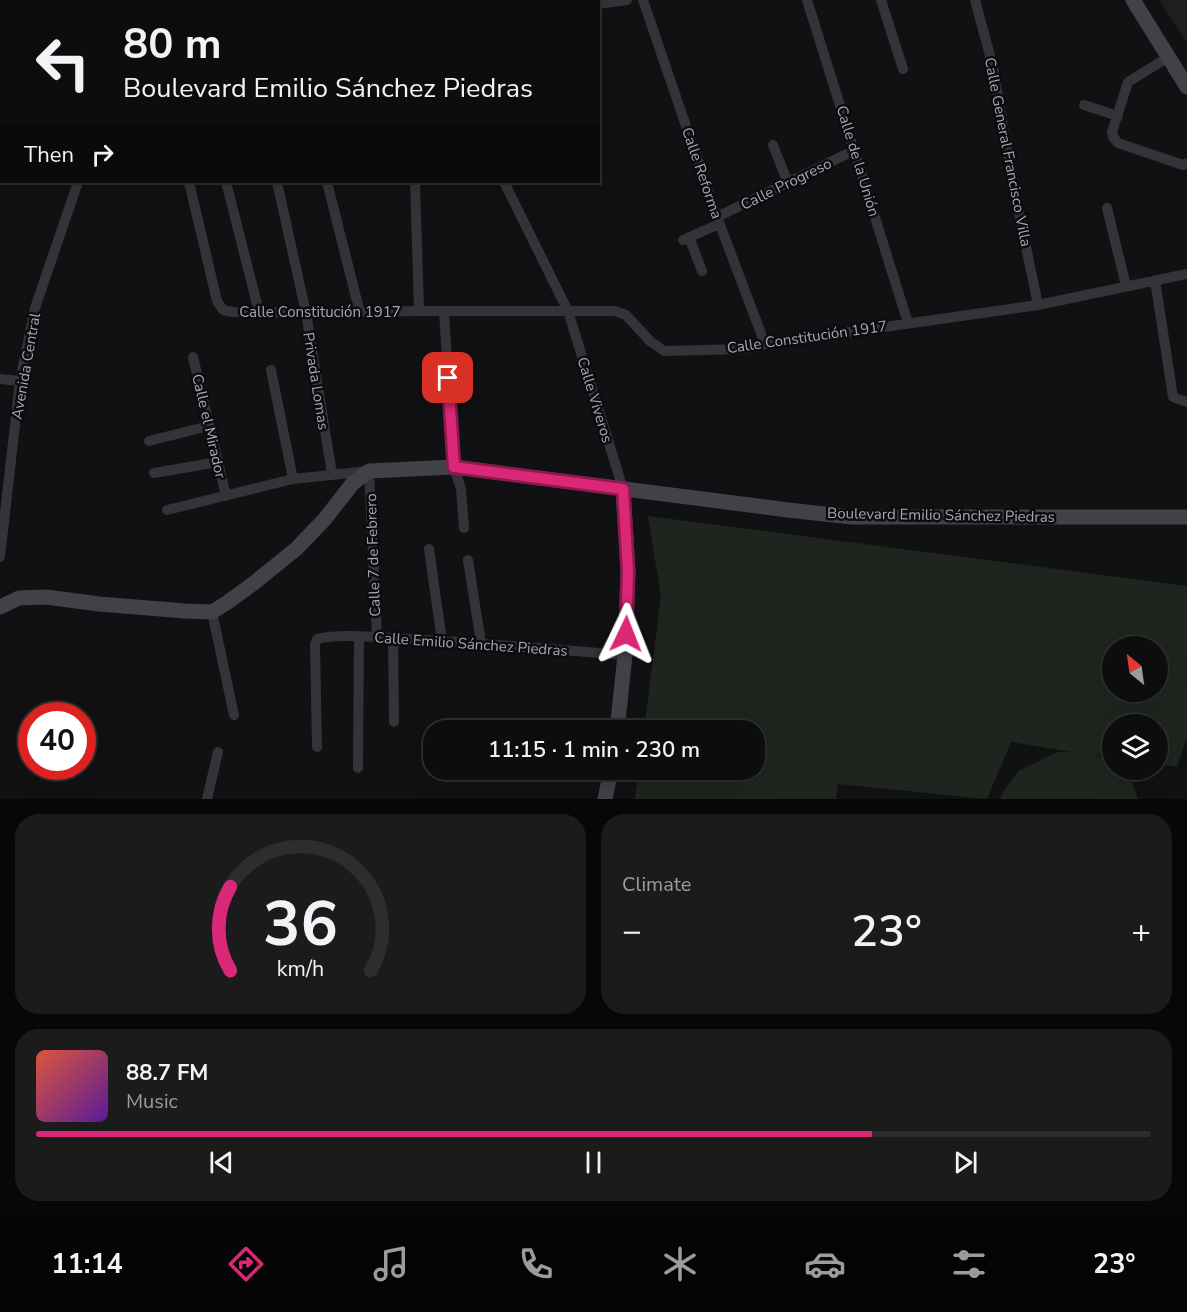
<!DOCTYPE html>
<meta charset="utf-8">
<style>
body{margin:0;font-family:"Nunito Sans",sans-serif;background:#1b1b1c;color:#f1f3f6;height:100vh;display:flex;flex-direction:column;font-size:22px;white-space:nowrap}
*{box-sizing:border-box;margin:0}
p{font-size:20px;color:#9a9c9e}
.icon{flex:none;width:33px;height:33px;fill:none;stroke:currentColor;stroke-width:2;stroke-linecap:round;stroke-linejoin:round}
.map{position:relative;height:799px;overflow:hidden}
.sheet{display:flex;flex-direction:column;gap:15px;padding:15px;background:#070708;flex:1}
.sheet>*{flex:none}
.guide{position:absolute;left:0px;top:0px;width:600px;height:183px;box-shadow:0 6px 24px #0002,0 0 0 2px #2d2d2e;background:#0d0d0e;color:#f1f3f6;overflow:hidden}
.needle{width:39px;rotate:331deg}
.buttons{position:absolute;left:1102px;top:636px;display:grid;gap:12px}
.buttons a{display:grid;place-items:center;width:66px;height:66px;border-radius:50%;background:#0d0d0e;box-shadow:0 6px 24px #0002,0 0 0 2px #2d2d2e;font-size:30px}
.speed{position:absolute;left:18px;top:702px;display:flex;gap:12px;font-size:30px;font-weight:700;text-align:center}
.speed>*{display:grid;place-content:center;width:78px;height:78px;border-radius:50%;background:#0d0d0e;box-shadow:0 6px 24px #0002,0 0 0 2px #2d2d2e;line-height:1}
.speed .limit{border:9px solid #d22;background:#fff;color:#111}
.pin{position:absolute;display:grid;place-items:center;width:51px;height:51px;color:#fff;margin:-26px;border-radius:12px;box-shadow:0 3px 9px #0006}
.me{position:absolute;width:66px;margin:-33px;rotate:2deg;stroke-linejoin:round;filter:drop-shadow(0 0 4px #0008)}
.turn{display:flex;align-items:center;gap:21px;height:126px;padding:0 24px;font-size:27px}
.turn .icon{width:78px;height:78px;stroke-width:2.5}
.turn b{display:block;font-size:42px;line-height:51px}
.then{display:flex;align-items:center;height:57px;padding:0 24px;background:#0003;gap:12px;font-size:22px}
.big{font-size:45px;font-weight:600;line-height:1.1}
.sheet .card{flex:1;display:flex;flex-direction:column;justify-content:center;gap:9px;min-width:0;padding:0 21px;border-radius:24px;background:#1b1b1c}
.sheet .dial{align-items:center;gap:0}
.dial svg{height:156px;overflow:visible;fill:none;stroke:#2d2d2e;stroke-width:7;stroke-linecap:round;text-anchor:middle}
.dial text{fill:#f1f3f6;stroke:none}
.song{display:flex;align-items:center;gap:18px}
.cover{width:72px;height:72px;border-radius:9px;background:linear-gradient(135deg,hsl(10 70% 55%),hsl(270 70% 35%))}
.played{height:6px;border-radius:3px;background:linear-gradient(90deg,#db2777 75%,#2d2d2e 75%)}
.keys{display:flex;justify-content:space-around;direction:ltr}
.heat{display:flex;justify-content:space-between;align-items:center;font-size:33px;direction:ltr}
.sheet .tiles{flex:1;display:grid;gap:15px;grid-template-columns:1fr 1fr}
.card:last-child{grid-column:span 2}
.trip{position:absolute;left:423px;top:720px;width:342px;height:60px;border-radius:24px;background:#0d0d0e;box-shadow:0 6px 24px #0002,0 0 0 2px #2d2d2e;font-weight:600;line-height:60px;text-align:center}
.tabs{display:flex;height:96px;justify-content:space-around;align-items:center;background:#050506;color:#9a9c9e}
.tabs .icon{width:42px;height:42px}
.tabs .current{color:#db2777}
.tabs b{font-size:27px;color:#f1f3f6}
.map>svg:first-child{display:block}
.built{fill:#1e1d20}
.green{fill:#1e251f;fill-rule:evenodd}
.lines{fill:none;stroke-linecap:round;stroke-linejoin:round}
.street{stroke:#333338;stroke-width:10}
.secondary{stroke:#414248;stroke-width:15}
.route-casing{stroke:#8e194d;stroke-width:15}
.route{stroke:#db2777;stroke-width:10}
.labels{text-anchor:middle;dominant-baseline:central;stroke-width:5;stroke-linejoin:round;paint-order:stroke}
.street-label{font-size:15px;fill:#a3a8b3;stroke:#0c0c0e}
</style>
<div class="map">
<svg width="1187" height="799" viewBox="0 0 1187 799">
<rect width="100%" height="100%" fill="#111113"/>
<path class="built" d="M1160,0H1187V43L1166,11Z"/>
<path class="green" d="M648,516L1187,586V738L1177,767L1158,764V724H1113V757L1092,755L1101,757L1113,767V770H1116L1132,782L1138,799H1000L1004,790L1019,771L1057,752H1072L1011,742L987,799L838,784L836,799H635L639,770H754V730H644L661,597ZM1113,646H1158V692H1113Z"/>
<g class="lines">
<path class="street" d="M177,0V2
M237,0V2
M285,0V2
M643,0L717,217L765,344
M807,0L908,323
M881,0L903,69
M975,0L993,67L1012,179L1038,305
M139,2V0
M420,2V0
M598,4L627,0
M1167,58L1128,82L1112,132L1113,137L1118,143L1183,165L1187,163
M1084,105L1118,116
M773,145L788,183
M189,182L217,301L223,310L232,312L306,313L419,311H615L626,315L650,341L664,351L744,349L765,344L1038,305L1187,274
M226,182L259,312
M277,182L306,313L332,474
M327,182L360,313
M415,182L419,311
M504,182L568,311L623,489
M1107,208L1126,286
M717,217L855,150
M689,237L702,271
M683,240L719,224
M1155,280L1173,397L1187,402
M444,312L454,467L461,489L464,528
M193,357L226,496
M271,370L293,479
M0,379L20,381
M149,441L209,426
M154,473L218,462
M167,510L293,479L369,471L377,638
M429,549L442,641
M0,557L20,381L35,308L78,182
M468,560L481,643
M212,612L234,715
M393,638L394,722
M317,747L315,645L317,639C341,633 383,638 409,639C481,643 553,649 625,655
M358,768L359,637
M207,799L218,752"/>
<path class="secondary" d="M1133,0L1187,87
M0,607L19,598L46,597L99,604L185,611L212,612L228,602L254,583L296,549L324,520L353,483L369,471L454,467L788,510L852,517H1187
M617,730L625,655L628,571L623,489
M605,799L611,770"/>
</g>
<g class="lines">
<defs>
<path id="route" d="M448,378L454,467L623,489L628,571L626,634"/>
</defs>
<use href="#route" class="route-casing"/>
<use href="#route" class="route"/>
</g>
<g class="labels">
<g class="street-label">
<text transform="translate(1008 152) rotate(79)">Calle General Francisco Villa</text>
<text transform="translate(858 161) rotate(73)">Calle de la Unión</text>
<text transform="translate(702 173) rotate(71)">Calle Reforma</text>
<text transform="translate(786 184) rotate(-26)">Calle Progreso</text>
<text x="320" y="312">Calle Constitución 1917</text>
<text transform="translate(807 337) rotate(-8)">Calle Constitución 1917</text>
<text transform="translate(26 366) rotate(-80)">Avenida Central</text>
<text transform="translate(316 381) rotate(81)">Privada Lomas</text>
<text transform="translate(595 400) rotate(73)">Calle Viveros</text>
<text transform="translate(209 426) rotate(77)">Calle el Mirador</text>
<text transform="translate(941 515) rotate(1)">Boulevard Emilio Sánchez Piedras</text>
<text transform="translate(373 555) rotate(-92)">Calle 7 de Febrero</text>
<text transform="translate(471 644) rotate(4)">Calle Emilio Sánchez Piedras</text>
</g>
</g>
</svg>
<div class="buttons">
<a><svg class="needle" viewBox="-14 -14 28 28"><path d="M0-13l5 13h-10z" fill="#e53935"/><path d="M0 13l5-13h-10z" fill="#9a9c9e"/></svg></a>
<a><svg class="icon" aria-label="layers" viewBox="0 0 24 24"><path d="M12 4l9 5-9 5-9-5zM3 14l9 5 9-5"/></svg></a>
</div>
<div class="speed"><div class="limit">40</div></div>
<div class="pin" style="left:448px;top:378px;background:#d93025"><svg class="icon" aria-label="arrive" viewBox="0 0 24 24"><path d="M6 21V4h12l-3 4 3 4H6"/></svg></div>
<svg class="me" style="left:626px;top:634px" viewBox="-20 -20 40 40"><path d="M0-17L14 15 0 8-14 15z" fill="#db2777" stroke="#fff" stroke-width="4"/></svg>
<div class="trip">11:15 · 1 min · 230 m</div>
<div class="guide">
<div class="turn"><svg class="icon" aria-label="left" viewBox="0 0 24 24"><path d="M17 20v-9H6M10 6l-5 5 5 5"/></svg><div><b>80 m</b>Boulevard Emilio Sánchez Piedras</div></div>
<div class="then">Then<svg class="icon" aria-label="right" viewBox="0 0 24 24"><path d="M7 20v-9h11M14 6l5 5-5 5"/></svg></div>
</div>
</div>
<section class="sheet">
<div class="tiles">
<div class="card dial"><svg viewBox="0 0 100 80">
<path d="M14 69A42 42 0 1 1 86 69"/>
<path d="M14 69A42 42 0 0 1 14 26" stroke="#db2777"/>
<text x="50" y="56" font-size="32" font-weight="700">36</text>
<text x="50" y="72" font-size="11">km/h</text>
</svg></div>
<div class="card"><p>Climate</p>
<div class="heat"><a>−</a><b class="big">23°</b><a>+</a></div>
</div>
<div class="card">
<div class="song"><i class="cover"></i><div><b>88.7 FM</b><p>Music</p></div></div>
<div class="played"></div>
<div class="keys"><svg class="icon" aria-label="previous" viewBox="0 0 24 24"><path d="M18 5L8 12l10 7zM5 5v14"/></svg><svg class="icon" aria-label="pause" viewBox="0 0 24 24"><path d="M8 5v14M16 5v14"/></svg><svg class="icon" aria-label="next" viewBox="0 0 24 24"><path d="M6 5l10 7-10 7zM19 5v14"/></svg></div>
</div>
</div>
</section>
<nav class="tabs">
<b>11:14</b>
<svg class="icon current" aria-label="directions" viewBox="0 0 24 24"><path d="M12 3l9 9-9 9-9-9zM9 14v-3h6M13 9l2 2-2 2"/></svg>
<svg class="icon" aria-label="music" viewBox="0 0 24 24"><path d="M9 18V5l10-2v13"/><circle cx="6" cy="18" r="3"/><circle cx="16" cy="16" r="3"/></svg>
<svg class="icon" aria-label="phone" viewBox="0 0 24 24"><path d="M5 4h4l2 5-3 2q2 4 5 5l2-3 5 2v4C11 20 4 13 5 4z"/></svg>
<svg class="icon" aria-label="climate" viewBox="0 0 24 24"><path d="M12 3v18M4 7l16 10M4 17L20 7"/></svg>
<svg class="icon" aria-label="car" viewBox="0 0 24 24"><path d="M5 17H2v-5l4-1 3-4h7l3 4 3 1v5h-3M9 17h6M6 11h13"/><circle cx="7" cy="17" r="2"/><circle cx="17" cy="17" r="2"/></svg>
<svg class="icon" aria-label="filters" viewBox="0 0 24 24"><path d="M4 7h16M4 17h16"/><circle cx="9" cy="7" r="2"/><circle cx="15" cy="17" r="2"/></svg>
<b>23°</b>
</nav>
